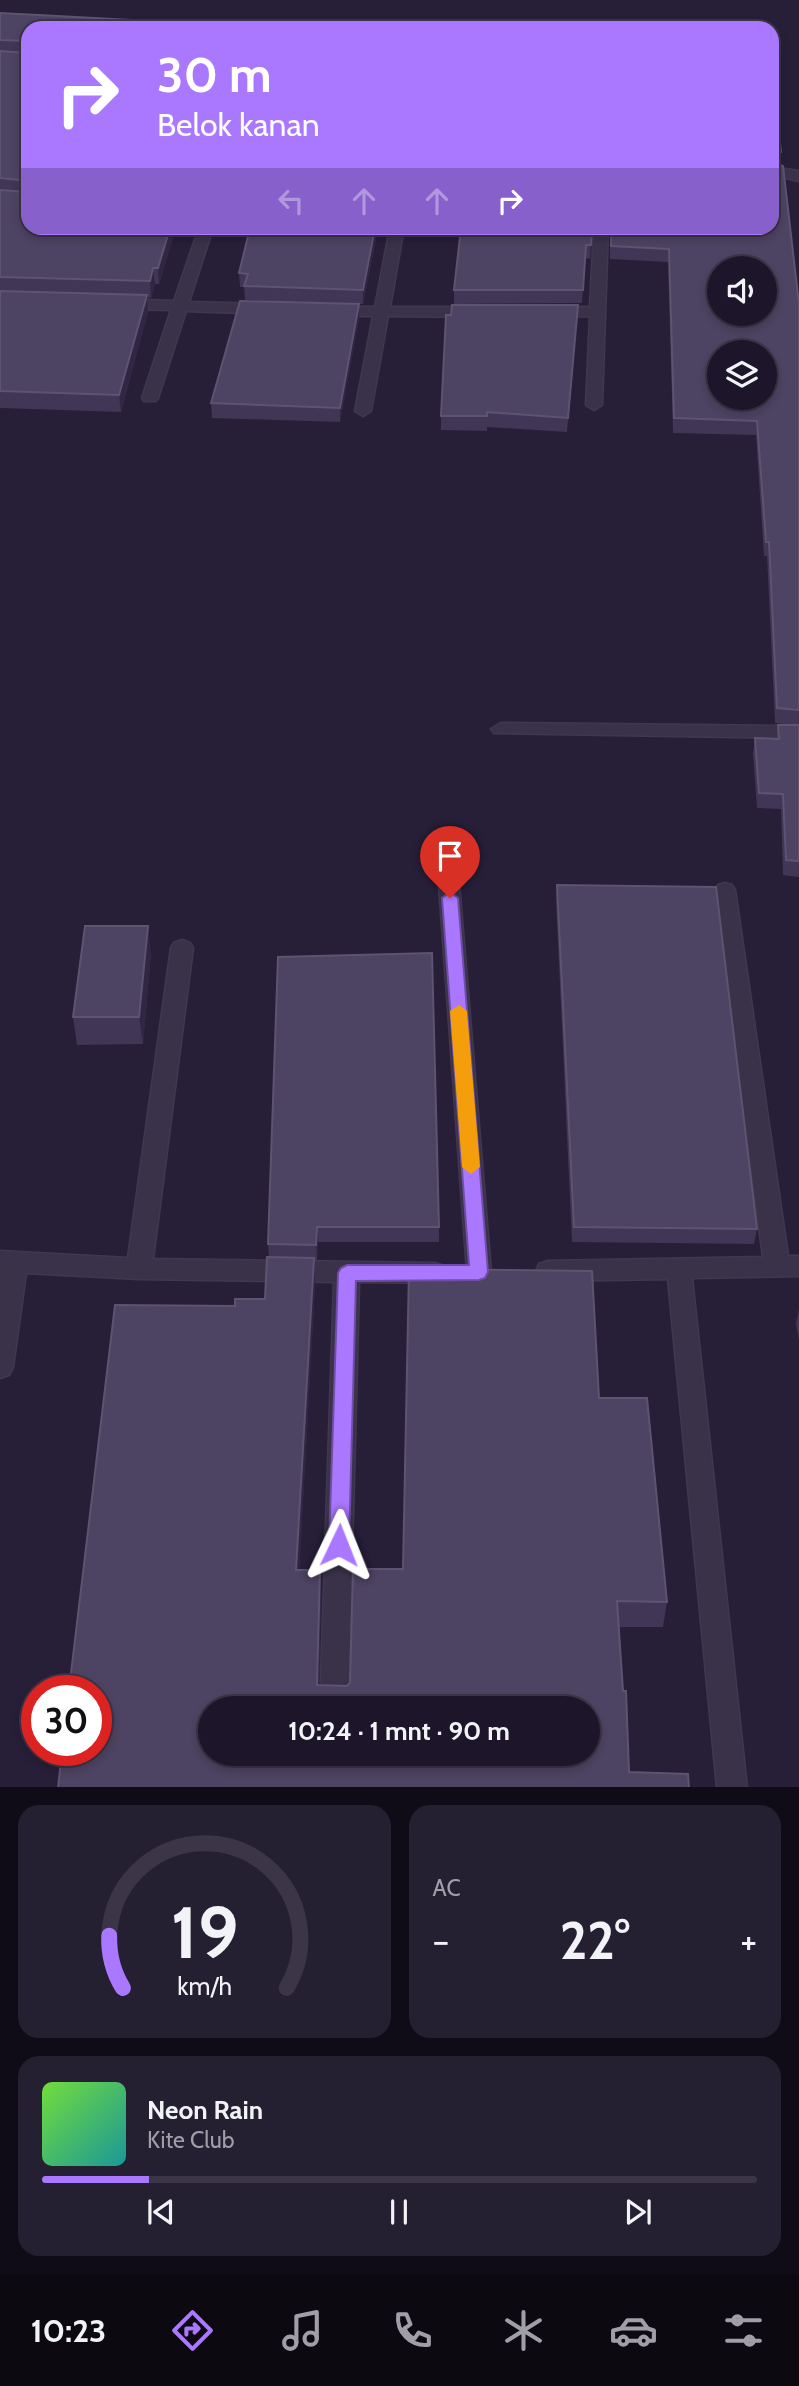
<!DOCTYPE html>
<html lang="id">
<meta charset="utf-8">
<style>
body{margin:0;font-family:Cabin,sans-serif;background:#251f32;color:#f1f3f6;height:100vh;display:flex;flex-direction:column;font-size:26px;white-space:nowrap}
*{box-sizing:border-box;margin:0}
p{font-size:23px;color:#a09fa8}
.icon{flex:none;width:38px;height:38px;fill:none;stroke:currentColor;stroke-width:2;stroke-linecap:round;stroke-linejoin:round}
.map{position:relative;height:1787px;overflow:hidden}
.panel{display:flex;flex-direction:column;gap:18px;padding:18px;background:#100c17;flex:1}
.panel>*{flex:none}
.guide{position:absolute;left:21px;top:21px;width:758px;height:214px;border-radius:21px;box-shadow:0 4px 10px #0003,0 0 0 2px #3b3547;background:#aa78ff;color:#fff;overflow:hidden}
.buttons{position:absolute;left:707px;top:256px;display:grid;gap:14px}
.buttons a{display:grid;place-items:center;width:70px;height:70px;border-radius:50%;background:#1d162a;box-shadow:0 4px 10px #0003,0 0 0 2px #3b3547;font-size:35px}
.speed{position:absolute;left:21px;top:1675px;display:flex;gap:14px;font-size:35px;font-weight:700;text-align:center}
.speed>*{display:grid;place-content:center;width:91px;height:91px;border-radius:50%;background:#1d162a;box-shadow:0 4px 10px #0003,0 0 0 2px #3b3547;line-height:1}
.speed .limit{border:10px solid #d22;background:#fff;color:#111}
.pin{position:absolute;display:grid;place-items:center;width:60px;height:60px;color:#fff;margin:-72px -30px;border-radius:50% 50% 50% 0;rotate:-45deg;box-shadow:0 0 7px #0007}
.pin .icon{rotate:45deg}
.me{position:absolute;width:77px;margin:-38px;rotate:2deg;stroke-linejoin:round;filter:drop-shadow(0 0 5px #0008)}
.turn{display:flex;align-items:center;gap:24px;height:147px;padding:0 21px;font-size:32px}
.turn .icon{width:91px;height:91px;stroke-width:2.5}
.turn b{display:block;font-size:49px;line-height:60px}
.lanes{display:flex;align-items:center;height:66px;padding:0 21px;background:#0003;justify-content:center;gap:35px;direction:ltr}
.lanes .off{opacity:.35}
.big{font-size:52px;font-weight:800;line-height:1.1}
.panel .tile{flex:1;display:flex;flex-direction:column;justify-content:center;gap:10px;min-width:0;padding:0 24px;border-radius:21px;background:#251f32}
.panel .dial{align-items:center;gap:0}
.dial svg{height:182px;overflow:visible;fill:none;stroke:#3b3547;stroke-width:7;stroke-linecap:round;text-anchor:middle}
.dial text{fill:#f1f3f6;stroke:none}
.song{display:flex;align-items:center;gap:21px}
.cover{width:84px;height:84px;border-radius:10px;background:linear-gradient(135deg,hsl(100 70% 55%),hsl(180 70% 35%))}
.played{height:7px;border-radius:4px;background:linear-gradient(90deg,#aa78ff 15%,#3b3547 15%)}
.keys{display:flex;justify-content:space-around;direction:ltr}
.heat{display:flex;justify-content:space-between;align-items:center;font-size:38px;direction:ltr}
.panel .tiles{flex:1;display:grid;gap:18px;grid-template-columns:1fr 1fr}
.tile:last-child{grid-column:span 2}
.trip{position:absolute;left:198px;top:1696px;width:402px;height:70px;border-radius:35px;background:#1d162a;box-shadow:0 4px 10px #0003,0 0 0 2px #3b3547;font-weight:800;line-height:70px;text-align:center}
.tabs{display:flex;height:112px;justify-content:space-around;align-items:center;background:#0c0911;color:#a09fa8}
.tabs .icon{width:49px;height:49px}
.tabs .current{color:#aa78ff}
.tabs b{font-size:32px;color:#f1f3f6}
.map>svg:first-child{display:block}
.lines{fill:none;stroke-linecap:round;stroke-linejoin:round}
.street-casing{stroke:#40384f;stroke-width:3}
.street{fill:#3a3249;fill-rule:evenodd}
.wall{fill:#413655;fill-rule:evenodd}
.shaded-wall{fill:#312745}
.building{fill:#4d4362;stroke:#5e5371;stroke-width:2;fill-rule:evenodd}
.route{fill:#aa78ff;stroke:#6e4ea6;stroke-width:2}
.slow{fill:#f59e0b}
</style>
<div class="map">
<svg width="799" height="1788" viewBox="0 0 799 1788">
<rect width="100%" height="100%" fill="#271e38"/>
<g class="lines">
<defs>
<path id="street" d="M772,167L799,171V181L772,175Z
M199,228H213L189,302L267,304L275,309L267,314L186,311L158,398L156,401H144L142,398L171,310L120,309L112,304L120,299L174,301Z
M594,228H608L602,405L594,410L586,405L590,316L551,317L543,312L551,307H590Z
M396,229L403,233L390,307H480L488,312L480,317L388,316L371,411L363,416L355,411L373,316H330L322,311L330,306L375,307L389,233Z
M501,723L799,726V738L494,733L491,729Z
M448,864L458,871L491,1272L488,1279L479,1282L470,1279L467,1272L438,871Z
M725,883L732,885L735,890L788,1256H799V1276L692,1278L747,1788H717L668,1279L548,1281L539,1278L536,1271L539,1264L548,1261L763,1257L715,890L718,885Z
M182,940L190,943L193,948L153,1259L435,1263L444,1266L447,1273L444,1280L435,1283L359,1282L348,1708H320L334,1282L139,1279L26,1273L13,1367L9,1375L0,1378V1251L128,1258L171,948L174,943Z
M319,1754H347L346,1788H316Z"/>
</defs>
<use href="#street" class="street-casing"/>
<use href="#street" class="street"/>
</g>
<path class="wall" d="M0,13L28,28V228H176L159,284H155L151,298L147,297L148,312L121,412L0,408Z
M772,85L781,152L779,165L799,304V877L783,875L781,809L757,808L753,753L755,738L776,739L778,725H792L775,723L767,556H764L756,435L673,433L668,262L610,259V228H772Z
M378,228L363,304L245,300L244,287H240L239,273Z
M592,228L590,259L585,258L582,303L454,304V290Z
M578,305L567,432L487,427V431L441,430V416Z
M359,318L340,422L212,418L211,403Z
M557,885L757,1229L754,1244L572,1242L556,900Z
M151,953L143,1044L77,1045L73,1017Z
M278,957L439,1227V1242H318L317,1260H314L315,1285L299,1570L321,1595L319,1685L347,1686L350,1683L403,1569L599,1398L667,1602L663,1627H619L629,1772L58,1788L235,1306L265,1299L269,1257L268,1244ZM210,1708L588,1754L347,1766H316Z
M799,1310V1341L796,1323Z"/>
<path class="shaded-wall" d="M170,228H176L159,284L158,268Z
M375,228H378L363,304V290Z
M153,268L155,284L151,298L150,281Z
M147,295L148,312L121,412L119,395Z
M359,304V318L340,422V408Z
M148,926L151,953L143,1044L139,1017Z
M317,1227L318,1242L317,1260L316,1245Z
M314,1258L315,1285L298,1596L296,1570Z
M320,1570L321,1595L318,1708L317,1685Z
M314,1754H317L314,1788L313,1766Z"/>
<path class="building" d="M0,13L285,28H28V41L0,40Z
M28,42V181L0,178V51L26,53Z
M772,85H773L781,152H772V153Z
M772,162L783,166L799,304V710L777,708L769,542H766L757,421L674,418L669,249L611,246V228H772ZM719,268H765V313H719ZM719,352H765V397H719Z
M28,184V228H170L158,268H153L150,281L0,277V190L26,192Z
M250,228H375L363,290L244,286L248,274L239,273Z
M461,228H592L591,245H586L583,290H454Z
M0,291L147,295L119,395L0,391Z
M240,301L359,304L340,408L211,403Z
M452,305H578L568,418L487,412V416H441L446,315H451Z
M778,725H799V861L786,860L783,794L759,793L755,738L779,739Z
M557,885L716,887L757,1229L574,1227Z
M85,926H148L139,1017H73Z
M432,953L439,1227H317L316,1245L268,1244L278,957Z
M267,1257L314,1258L296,1570H320L317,1685L347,1686L350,1683L353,1569H403L409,1269L592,1271L599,1398H647L667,1602L617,1601L623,1691H626L629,1772L688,1774L689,1788H58L62,1750H96V1690H69L115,1305L235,1306V1299H265ZM210,1708H588V1754H347V1766H313L314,1754H210Z"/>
<path class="route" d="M450,892L458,898L488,1272L485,1278L479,1280L356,1281L349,1545L346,1552L339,1554L332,1552L329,1545L338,1273L341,1268L347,1265H469L442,898Z"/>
<path class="slow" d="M459,1005L467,1011L480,1167L471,1174L462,1167L450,1011Z"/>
</svg>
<div class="buttons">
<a><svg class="icon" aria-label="sound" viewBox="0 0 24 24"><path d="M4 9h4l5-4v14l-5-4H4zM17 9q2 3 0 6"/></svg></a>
<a><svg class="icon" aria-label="layers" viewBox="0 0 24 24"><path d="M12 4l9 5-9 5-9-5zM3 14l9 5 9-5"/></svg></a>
</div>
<div class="speed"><div class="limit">30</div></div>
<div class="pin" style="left:450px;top:898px;background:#d93025"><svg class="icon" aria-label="arrive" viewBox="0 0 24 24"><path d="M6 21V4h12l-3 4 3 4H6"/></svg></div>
<svg class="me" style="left:339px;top:1545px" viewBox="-20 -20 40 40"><path d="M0-17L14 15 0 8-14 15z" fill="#aa78ff" stroke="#fff" stroke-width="4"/></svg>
<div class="trip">10:24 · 1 mnt · 90 m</div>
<div class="guide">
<div class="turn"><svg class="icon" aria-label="right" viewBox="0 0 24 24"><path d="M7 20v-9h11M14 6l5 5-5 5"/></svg><div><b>30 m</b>Belok kanan</div></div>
<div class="lanes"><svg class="icon off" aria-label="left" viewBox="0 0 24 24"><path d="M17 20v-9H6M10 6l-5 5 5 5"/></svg><svg class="icon off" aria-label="ahead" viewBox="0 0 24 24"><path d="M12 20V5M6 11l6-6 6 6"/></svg><svg class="icon off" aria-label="ahead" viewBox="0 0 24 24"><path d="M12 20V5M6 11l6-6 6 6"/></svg><svg class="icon" aria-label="right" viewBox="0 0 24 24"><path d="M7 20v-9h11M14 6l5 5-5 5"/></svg></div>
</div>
</div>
<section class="panel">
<div class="tiles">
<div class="tile dial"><svg viewBox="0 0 100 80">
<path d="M14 69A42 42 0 1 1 86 69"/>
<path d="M14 69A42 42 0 0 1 8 46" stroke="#aa78ff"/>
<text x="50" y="56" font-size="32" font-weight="700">19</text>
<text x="50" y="72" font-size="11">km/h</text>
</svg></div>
<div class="tile"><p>AC</p>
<div class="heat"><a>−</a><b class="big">22°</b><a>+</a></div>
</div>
<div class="tile">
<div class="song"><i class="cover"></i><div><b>Neon Rain</b><p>Kite Club</p></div></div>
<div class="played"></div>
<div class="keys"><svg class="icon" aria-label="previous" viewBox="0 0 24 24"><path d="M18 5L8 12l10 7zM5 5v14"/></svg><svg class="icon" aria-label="pause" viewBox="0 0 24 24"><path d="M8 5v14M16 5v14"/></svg><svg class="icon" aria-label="next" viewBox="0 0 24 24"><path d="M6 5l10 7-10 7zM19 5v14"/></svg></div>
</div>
</div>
</section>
<nav class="tabs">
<b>10:23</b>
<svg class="icon current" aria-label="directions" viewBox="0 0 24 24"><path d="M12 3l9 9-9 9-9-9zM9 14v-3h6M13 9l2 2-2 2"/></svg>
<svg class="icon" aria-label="music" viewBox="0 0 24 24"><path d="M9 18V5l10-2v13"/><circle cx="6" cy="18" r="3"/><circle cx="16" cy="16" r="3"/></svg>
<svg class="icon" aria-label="phone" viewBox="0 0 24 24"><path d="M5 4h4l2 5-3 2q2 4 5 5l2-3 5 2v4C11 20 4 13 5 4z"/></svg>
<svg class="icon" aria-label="climate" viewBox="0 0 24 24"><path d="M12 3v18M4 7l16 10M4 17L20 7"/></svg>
<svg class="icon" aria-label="car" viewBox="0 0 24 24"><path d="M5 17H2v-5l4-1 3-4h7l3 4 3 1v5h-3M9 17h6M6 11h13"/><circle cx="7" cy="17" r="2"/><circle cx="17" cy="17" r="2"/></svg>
<svg class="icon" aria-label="filters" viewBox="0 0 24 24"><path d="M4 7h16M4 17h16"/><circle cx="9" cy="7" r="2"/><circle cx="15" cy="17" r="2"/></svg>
</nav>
